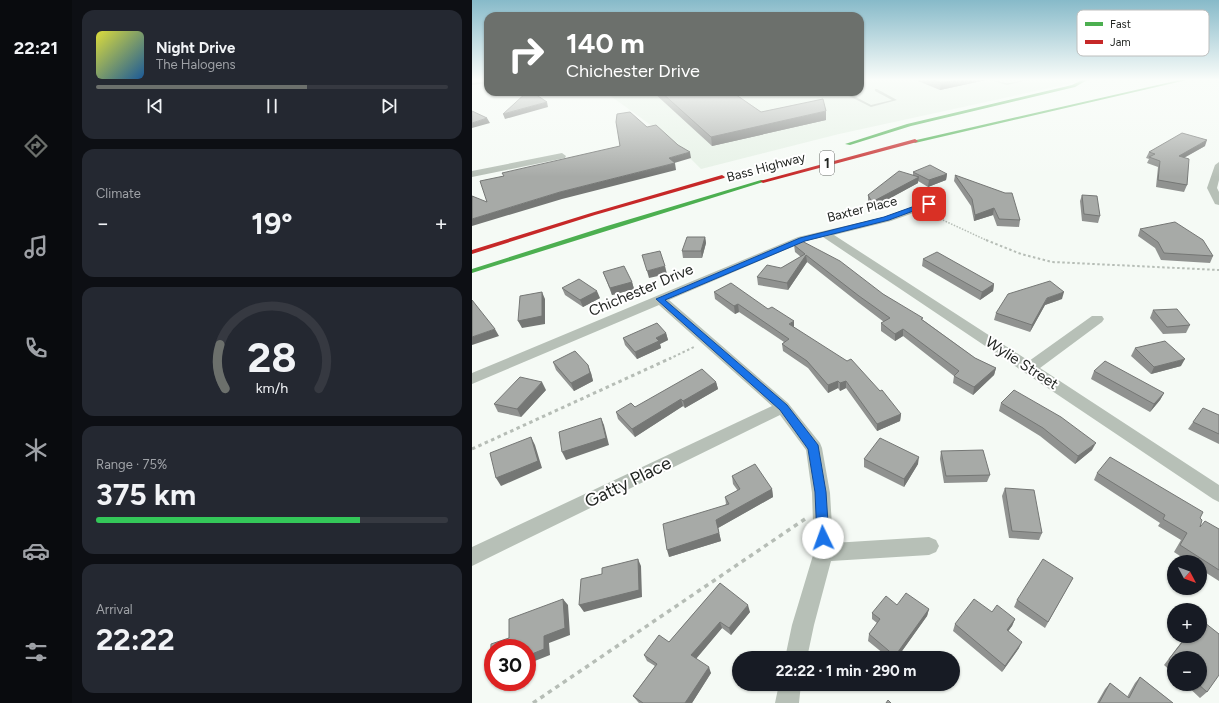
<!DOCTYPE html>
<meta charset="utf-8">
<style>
body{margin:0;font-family:Figtree,sans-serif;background:#242831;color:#f1f3f6;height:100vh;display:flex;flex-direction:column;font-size:15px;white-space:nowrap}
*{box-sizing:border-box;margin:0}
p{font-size:13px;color:#9ea1a6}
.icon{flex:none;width:22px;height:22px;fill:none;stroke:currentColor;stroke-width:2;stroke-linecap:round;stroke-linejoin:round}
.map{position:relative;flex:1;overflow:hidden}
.side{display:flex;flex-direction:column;gap:10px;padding:10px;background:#0d0f14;width:400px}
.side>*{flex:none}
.hud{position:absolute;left:12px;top:12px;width:380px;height:84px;border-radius:12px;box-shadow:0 1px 3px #0004;background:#6c706c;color:#fff;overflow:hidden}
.needle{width:26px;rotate:131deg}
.buttons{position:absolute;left:695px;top:555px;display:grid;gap:8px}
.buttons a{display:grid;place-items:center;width:40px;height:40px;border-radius:50%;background:#171b24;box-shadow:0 1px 3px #0004;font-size:20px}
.speed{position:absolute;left:12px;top:639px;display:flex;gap:8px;font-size:20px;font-weight:700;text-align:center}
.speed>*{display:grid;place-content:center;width:52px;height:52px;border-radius:50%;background:#171b24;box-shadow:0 1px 3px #0004;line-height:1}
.speed .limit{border:6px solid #d22;background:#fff;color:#111}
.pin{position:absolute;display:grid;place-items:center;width:34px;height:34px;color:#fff;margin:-17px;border-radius:8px;box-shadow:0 2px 6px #0006}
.me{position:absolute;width:44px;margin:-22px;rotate:357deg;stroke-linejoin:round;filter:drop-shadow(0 0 3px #0008)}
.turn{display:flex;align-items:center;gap:14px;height:84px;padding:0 16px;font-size:18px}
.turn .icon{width:52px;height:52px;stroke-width:2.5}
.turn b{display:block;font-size:28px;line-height:34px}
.big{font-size:30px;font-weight:700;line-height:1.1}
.side .card{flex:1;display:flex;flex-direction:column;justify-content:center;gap:6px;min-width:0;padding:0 14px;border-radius:12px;background:#242831}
.side .dial{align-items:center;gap:0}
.dial svg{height:104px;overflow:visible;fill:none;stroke:#363941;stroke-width:7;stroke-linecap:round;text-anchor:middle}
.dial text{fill:#f1f3f6;stroke:none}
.song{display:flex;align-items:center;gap:12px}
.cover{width:48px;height:48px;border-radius:6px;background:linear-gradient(135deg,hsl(60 70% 55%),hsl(210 70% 35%))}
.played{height:4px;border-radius:2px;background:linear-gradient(90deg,#6c706c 60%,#363941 60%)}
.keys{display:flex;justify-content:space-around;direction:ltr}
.heat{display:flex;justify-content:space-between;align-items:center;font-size:22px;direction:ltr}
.charge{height:6px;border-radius:3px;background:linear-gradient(90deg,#34c759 75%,#363941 0)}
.trip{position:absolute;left:260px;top:651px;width:228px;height:40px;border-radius:20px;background:#171b24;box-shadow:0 1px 3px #0004;font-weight:700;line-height:40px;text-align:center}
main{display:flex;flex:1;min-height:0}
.dock{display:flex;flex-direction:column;width:72px;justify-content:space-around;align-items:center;background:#090b0e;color:#9ea1a6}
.dock .icon{width:28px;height:28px}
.dock .selected{color:#6c706c}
.dock b{font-size:18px;color:#f1f3f6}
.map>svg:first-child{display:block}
.built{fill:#e6f1e6}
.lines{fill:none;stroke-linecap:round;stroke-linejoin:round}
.path-far3{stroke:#b6bdb6;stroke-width:1.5;stroke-dasharray:1.5 1.5;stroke-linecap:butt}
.path-far2{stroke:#b6bdb6;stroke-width:2;stroke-dasharray:2.5 2.5;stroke-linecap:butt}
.path-far1{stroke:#b6bdb6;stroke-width:3;stroke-dasharray:3.5 3.5;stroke-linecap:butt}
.path{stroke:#b6bdb6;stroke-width:3.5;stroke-dasharray:4.5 4.5;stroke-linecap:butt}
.lane{fill:#b7c0b7;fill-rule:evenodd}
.street{fill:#b7c0b7;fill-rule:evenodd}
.fast{fill:#4caf50;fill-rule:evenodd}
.jam{fill:#c62828;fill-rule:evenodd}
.wall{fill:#909290}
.shaded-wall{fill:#757775}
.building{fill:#a7aaa7;stroke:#757775}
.route{fill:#1a73e8;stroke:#114b97}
.labels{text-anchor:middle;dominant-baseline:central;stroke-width:4;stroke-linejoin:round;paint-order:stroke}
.far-street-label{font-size:13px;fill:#232623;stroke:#fff}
.shield{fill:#fff;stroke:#656765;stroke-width:1}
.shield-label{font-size:14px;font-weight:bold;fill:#232623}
.street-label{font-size:15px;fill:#232623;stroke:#fff}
.near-street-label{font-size:18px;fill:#232623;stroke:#fff}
.key{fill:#fff;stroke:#bdbebd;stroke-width:1}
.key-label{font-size:11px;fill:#232623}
</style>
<main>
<nav class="dock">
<b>22:21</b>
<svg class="icon selected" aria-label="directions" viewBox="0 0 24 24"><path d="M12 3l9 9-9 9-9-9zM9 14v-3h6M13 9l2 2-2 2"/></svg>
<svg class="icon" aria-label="music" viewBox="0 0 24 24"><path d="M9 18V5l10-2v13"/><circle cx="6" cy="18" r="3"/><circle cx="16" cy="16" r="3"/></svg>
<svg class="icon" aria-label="phone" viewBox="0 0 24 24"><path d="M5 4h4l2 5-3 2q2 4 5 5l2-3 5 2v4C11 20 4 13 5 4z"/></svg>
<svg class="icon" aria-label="climate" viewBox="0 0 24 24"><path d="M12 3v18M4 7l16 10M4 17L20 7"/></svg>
<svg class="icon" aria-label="car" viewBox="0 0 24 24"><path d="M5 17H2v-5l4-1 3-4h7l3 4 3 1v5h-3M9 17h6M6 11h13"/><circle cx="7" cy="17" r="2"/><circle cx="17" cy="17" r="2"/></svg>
<svg class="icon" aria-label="filters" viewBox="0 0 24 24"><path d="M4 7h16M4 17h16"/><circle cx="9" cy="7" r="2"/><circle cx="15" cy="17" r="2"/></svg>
</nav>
<section class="side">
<div class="card">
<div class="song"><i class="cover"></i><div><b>Night Drive</b><p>The Halogens</p></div></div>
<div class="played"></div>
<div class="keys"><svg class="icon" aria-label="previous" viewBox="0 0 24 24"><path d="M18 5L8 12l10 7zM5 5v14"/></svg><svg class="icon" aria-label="pause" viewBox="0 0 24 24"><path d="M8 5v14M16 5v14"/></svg><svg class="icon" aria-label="next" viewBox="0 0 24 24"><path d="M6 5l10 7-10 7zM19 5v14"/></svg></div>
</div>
<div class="card"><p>Climate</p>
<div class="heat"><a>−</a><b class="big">19°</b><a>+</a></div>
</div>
<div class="card dial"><svg viewBox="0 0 100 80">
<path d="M14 69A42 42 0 1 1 86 69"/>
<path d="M14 69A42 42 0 0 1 10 35" stroke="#6c706c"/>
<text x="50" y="56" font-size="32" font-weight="700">28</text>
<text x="50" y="72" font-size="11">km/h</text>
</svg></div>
<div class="card"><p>Range · 75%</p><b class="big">375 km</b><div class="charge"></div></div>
<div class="card"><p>Arrival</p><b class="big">22:22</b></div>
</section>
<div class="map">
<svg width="747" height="703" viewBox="0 0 747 703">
<rect width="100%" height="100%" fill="#f5faf5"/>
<path class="built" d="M388,79H619L367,134L229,169L201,141L133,92H388Z"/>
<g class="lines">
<path class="path-far3" d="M460,215L516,241"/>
<path class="path-far2" d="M514,240L549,254L580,262L747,270
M197,359L222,347"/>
<path class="path-far1" d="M0,449L199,358"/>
<path class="path" d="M61,703L333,519"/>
<path class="lane" d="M515,79C521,79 527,82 534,83C542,84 551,78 560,79L535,85Z
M16,81V83L0,85V83Z
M403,89H405L425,100L399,107L377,96L380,95L399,105L420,100L403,91Z"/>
<path class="street" d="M90,153L94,156L93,158L0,177V171Z
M747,162V180L745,188L747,192V205L743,204L735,188L743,165Z
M457,201L462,204L461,206L419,221L362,235L557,361L620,316H630L632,319L630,322L568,368L747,485V502L741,499L351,237L334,241L197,300L316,403L348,443L350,448L358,493L361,543L457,537L464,540L467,546L464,552L457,555L359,561L342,625L335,658H313L320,625L342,552L340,493L334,450L308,415L0,566V547L300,406L187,305L0,384V373L326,237L412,217Z
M307,684H329L327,703H303Z"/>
<path class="fast" d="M612,79H617L603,87L439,126L378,145L373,144L435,124L600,85Z
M712,79H719L443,143L440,141Z
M289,180L294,181L0,273V269L135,226Z"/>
<path class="jam" d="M443,139L446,141L445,142L291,183L288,181Z
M250,175L253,177L252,178L123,215L0,254V250L119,213Z"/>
</g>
<path class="wall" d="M441,79H514V80L468,90Z
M181,92H260L289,112L354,120L240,146Z
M733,146L712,158L715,185L712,192L684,187L686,167L675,163L677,159L674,158L677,152Z
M441,172L475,174L474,180L456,187L446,181V183L400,208L396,202V195L441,175Z
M483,175L548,220L547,227L525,226L521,215L502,221L499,206L482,181Z
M610,195L628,216L626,223L610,221L608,201Z
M668,229L741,256L738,263L689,260L683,248L666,236Z
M233,237L234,243L230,258H211L210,251Z
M322,245L411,294L451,320L503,358L524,368L522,375L501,395L481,383L482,376L431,336L423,341L409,331V323L412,322L387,303L335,262L316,290L286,285L285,277L309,268L329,257L323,252Z
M451,259L522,284L521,291L508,300L450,266Z
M131,272L160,282L162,289L140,295Z
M90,288L128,298L111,307L93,295Z
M242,292L296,309L322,327L429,414L428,421L405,431L374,388L368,391L366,388L356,393L336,368L311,351L310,344L312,342L267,312L263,314L243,299Z
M590,299L573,305L558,332L522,320L524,313Z
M681,310L718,325L714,333L691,334L678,318Z
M194,333L196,340L188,344L189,348L165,359L153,345L151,338Z
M663,348L709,366L679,374L659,356Z
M81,362L119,373L121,381L102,391L84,370Z
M622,371L692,393L688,400L678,412L619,379Z
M244,382L246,389L213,408L211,406L163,437L146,419L144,412L163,407Z
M74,390L49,417L26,412L22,404Z
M529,403L620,450L603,464L568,436L527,411Z
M747,415V444L716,429L721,422Z
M469,451L518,475L515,482L472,483L468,459Z
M392,459L446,464L432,487L392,467Z
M625,473L728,518V527L747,529V581L728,569V562H717L702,552L709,540L686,526L688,523L622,480Z
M260,476L300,489L301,497L246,528L249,541L197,557L254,504L253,497L266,491L261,484Z
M533,488L570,533L567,540L537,538L530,496Z
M601,578L573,628L542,607L545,600Z
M248,583L278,612L259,635L250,628L224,659L239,673L220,703H167L166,702L161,696L183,666L175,661L172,655L197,642Z
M425,605L457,609L455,616L425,658H417L396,641L397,634L405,623L400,619V613Z
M520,612L543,619L540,626L536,631L547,648L530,672L481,631L483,624Z
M714,636H728L735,692L728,698L713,684H728L702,658V674L692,665Z
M668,677L701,703H625L633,689L638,683L655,697L663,683Z"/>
<path class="shaded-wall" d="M487,79H514V80L468,90L469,83Z
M75,102L76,107L33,119L31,114Z
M354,111V120L240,146L239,137Z
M15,118L18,123L0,128V123Z
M735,140L733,146L704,162L707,156Z
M218,152L219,158L199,164L197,158Z
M203,163L204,170L90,199L0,226V219L88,192Z
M475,174L474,180L456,187L457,180Z
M447,177L446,183L400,208V202Z
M522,208L521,215L502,221L503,215Z
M233,237L234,243L230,258L229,251Z
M334,255L335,262L316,290L315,283Z
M193,266L195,274L177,278L175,271Z
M160,282L162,289L140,295L138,288Z
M522,284L521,291L508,300L510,292Z
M125,291L128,298L111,307L108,300Z
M70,292L73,299V324L50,328L46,321Z
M592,292L590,299L573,305L558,332L560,325L575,298Z
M266,304L267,312L263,314L262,306Z
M322,321V328L317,324Z
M23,329L27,336L0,345V337Z
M431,329V336L423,341V334Z
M194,333L196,340L188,344L189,348L165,359L163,352L184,338Z
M713,359L709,366L679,374L682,367Z
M116,365L119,373L121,381L102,391L99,383Z
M524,368L522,375L501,395L502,387Z
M366,381V388L356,393V385Z
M374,381V388L368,391V383Z
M70,382L74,390L49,417L45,409Z
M244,382L246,389L213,408L211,401Z
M692,393L688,400L678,412L682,404Z
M209,399L211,406L163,437L160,429Z
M429,414L428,421L405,431V424Z
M129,418L132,425L137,445L94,460L90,452Z
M59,437L63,445L70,468L29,486L24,478Z
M624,443L620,450L603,464L606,456Z
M447,457L446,464L432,487V479Z
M300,489L301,497L246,528L249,541L197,557L195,550L244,520Z
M166,559L169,566L170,597L112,612L107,605Z
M91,599L96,605L98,635L77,643L78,655L55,664V656L72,636Z
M276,605L278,612L259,635L257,628Z
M457,609L455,616L425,658H423V656Z
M543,619L540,626L532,637L535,630Z
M248,622L250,628L222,661L219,655Z
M550,642L547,648L530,672L533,666Z
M237,667L239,673L220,703H213Z"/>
<path class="building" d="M459,79H487L469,83Z
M55,92H60L75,102L31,114Z
M189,92H260L289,112L351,99L354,111L239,137Z
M0,111L15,118L0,123Z
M158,112L175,127L184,125L206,145L218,152L197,158L203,163L88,192L0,219V196L15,202L8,181L32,176L30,173L148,146L144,122L145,114Z
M710,133L735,140L707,156L717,159L715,185L686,180L688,161L677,157L683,154L677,152Z
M458,165L475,174L457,180L441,172Z
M427,171L447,177L400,202L396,195Z
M483,175L533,193H540L548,220L527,219L522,208L503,215L500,199Z
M610,195L625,196L628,216L612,214Z
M703,222L731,240L741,256L692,253L686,242L668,229Z
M215,237H233L229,251H210Z
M326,239L368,261L411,294L451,318L449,319L503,358L524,368L502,387L482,376L487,371L431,329L423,334L409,323L418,318L387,296L334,255L315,283L285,277L295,265L309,268L333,254L322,245Z
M188,251L193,266L175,271L170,255Z
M465,252L522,284L510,292L451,259Z
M152,266L160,282L138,288L131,272Z
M107,279L125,291L108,300L90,288Z
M578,281L592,292L575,298L560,325L524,313L536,294Z
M259,283L296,309L300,307L322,321L317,324L375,361L379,359L408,391L410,390L429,414L405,424L374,381L368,383L366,381L356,385L335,361L310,344L317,339L266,304L262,306L242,292Z
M70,292V316L46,321L48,296Z
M0,300L23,329L0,337Z
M705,309L718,325L695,327L681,310Z
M185,323L194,333L184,338L187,341L163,352L151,338Z
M693,341L713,359L682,367L663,348Z
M103,351L116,365L118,373L99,383L81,362Z
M633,361L692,393L682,404L622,371Z
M230,369L244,382L211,401L209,399L160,429L144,412L159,403L163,407Z
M48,377L70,382L45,409L22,404Z
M542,390L589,417L624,443L606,456L571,428L529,403Z
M731,408L747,415V434L721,422Z
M129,418L134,438L90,452L87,432Z
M59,437L66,461L24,478L18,453Z
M408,438L447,457L432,479L392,459Z
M511,450L518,475L474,476L469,451Z
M638,457L731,512L728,518L730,520L728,527L733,521L747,529V570L708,545L715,533L691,519L693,515L625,473Z
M283,464L300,489L244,520L247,533L195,550L191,524L257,504L253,497L268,489L260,476Z
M533,488L562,490L570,533L540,531Z
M166,559L167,590L107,605L109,579L130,574V568Z
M571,559L601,578L576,622L545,600Z
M248,583L276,605L257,628L248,622L219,655L237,667L213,703H171L161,696L185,664L172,655L187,635L197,642Z
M434,593L457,609L423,656L397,634L408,619L400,613L414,596L425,605Z
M91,599L93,628L72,636V649L55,656V648H21V669L18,670L19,644L37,638V619Z
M502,599L520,612L525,605L543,619L535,630L550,642L533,666L483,624Z
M728,619L747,634V675L735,692L726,684H728V658H702V663L697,659L715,636H728Z
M668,677L701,703H627L638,683L657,698Z
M416,700L419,703H414Z"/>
<linearGradient id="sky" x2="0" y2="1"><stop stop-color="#87bac9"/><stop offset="0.45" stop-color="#fafdfa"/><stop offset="1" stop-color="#fafdfa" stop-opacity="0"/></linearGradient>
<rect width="747" height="177" fill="url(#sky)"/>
<path class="route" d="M454,202L460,204L417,220L333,241L193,300L315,405L346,445L354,492L357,538L356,542L351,543L347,542L345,538L343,492L336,449L308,410L184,299L328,238L412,217Z"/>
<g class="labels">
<g class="far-street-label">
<text transform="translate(294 167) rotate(-15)">Bass Highway</text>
<text transform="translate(390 209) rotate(-14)">Baxter Place</text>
</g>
<rect class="shield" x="348" y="151" width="14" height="24" rx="3"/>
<g class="shield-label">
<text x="355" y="163">1</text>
</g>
<g class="street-label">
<text transform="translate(169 290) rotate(-23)">Chichester Drive</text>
<text transform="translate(550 363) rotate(33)">Wylie Street</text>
</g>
<g class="near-street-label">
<text transform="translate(156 482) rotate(-26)">Gatty Place</text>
</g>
</g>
<rect x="605" y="10" width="132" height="46" rx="6" class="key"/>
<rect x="613" y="22" width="18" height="4" fill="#4caf50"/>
<rect x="613" y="40" width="18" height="4" fill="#c62828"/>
<g class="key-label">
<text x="638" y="28">Fast</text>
<text x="638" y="46">Jam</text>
</g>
</svg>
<div class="buttons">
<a><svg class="needle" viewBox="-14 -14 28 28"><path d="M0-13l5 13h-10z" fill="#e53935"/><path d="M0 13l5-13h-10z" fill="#9ea1a6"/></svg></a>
<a>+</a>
<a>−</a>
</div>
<div class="speed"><div class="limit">30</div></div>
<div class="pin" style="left:457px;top:204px;background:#d93025"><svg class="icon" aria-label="arrive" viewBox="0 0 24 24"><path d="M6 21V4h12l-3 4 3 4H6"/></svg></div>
<svg class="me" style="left:351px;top:538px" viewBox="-20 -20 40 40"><circle r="19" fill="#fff"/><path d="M0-13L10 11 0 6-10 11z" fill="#1a73e8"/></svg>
<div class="trip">22:22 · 1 min · 290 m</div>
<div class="hud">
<div class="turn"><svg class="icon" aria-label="right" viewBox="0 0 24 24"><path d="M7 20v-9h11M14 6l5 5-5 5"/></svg><div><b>140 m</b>Chichester Drive</div></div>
</div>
</div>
</main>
